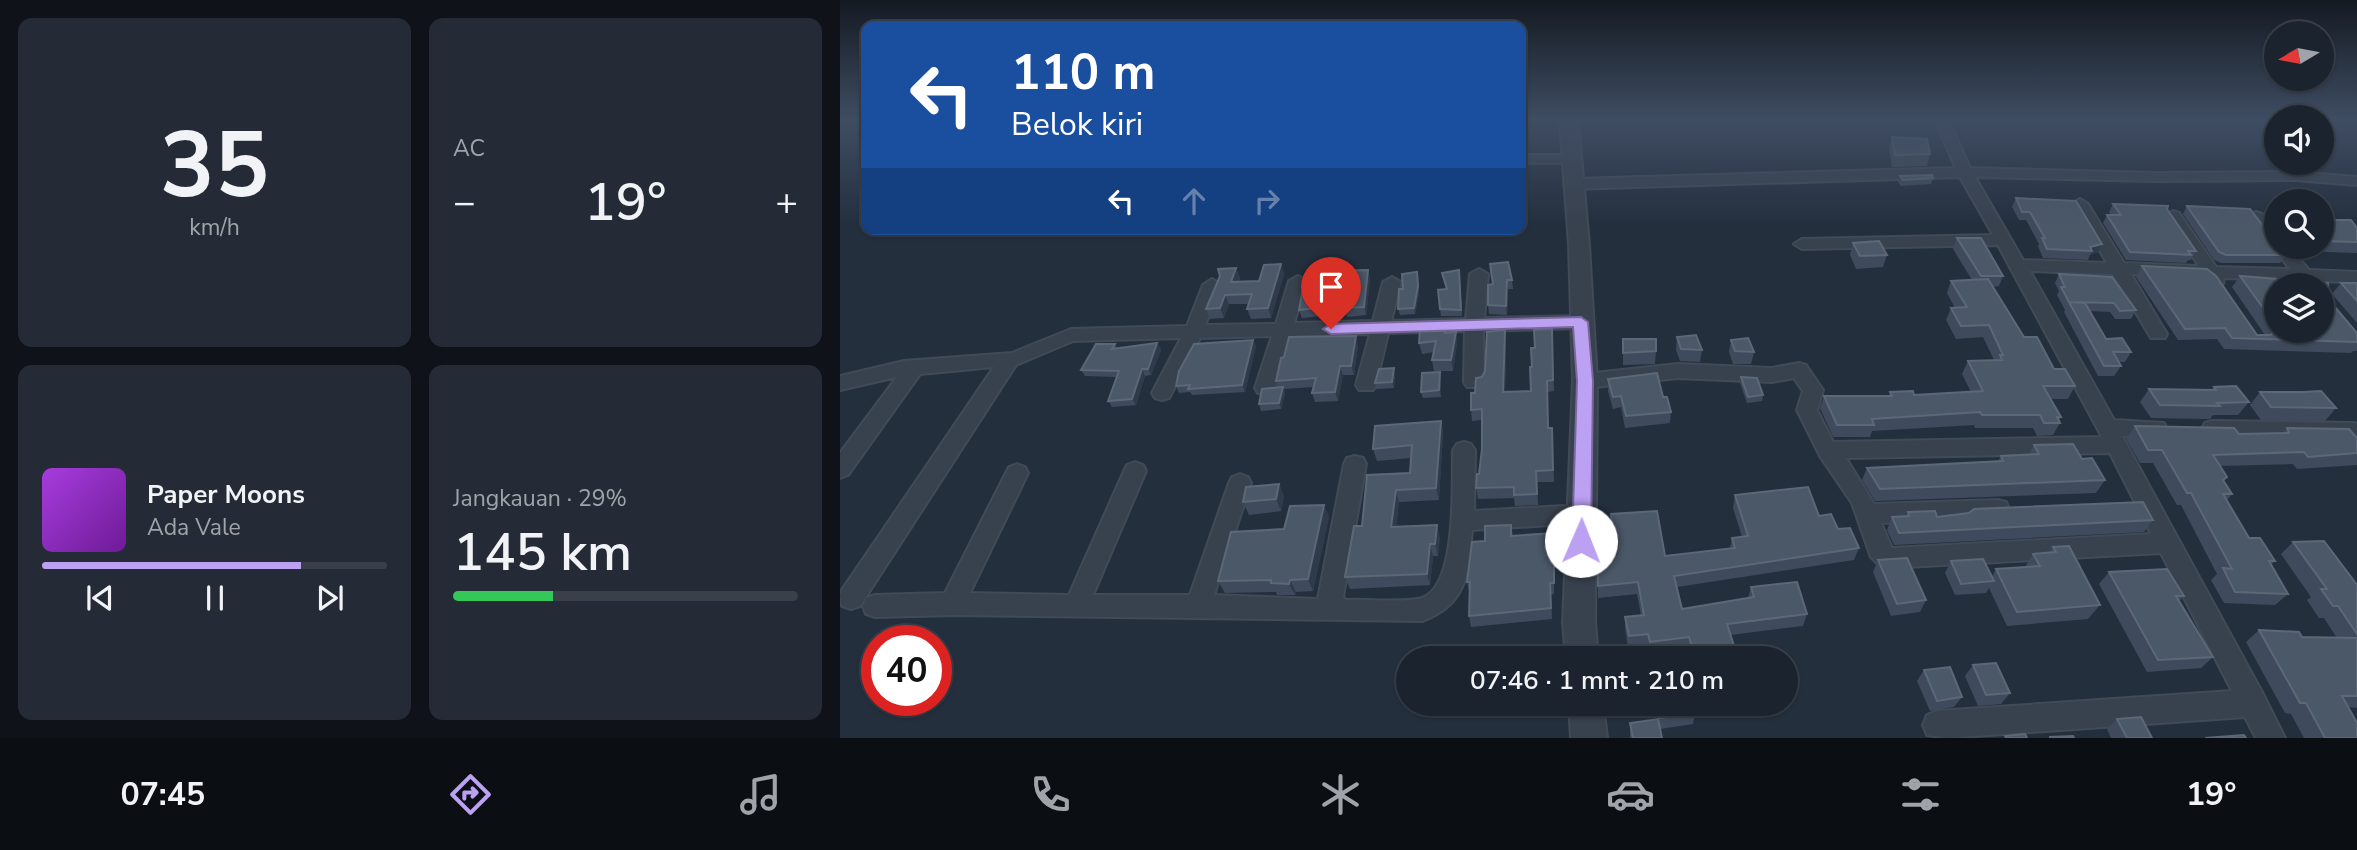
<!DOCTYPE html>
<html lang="id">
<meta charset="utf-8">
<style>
body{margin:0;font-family:"Nunito Sans",sans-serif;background:#242b36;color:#f1f3f6;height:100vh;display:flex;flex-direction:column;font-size:26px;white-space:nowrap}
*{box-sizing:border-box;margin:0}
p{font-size:23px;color:#a0a4aa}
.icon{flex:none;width:38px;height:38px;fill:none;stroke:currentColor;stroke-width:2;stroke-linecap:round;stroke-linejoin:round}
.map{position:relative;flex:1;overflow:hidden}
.panel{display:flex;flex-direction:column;gap:18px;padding:18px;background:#0f1319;width:840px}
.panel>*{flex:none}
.banner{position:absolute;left:21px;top:21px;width:665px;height:214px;border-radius:14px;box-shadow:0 2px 5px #0004,0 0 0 2px #39404a;background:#1a4fa0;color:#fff;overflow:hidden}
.needle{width:46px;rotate:260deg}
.controls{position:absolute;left:1424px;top:21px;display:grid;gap:14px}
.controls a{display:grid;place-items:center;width:70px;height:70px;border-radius:50%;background:#1b232e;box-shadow:0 2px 5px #0004,0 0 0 2px #39404a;font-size:35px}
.speed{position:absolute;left:21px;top:625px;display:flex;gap:14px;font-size:35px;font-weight:700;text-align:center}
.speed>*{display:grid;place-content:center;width:91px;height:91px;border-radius:50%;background:#1b232e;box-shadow:0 2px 5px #0004,0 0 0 2px #39404a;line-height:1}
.speed .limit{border:10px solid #d22;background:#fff;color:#111}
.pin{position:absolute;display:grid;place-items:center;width:60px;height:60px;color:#fff;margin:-72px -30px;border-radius:50% 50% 50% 0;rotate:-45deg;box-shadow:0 0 7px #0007}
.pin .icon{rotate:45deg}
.me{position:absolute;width:77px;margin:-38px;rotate:1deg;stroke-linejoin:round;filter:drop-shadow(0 0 5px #0008)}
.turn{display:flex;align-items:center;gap:24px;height:147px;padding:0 35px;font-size:32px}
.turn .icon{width:91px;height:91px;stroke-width:2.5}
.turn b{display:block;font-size:49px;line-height:60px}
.lanes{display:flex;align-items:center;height:66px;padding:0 35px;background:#0003;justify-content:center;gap:35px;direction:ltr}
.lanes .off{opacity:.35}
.big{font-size:52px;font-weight:600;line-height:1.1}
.panel .card{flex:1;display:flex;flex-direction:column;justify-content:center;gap:10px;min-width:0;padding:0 24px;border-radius:14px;background:#242b36}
.panel .dial{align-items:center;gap:0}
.dial b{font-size:91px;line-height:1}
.song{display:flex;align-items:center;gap:21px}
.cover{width:84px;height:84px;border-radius:10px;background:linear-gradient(135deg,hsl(280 70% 55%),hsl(280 70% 35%))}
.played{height:7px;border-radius:4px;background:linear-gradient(90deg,#bca0f2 75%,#39404a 75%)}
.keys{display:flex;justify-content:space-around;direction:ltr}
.heat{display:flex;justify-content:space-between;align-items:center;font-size:38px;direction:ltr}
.charge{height:10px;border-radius:5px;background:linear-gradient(90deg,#34c759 29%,#39404a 0)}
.panel .tiles{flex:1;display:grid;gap:18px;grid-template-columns:repeat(2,1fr)}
.trip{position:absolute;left:556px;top:646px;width:402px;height:70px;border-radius:35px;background:#1b232e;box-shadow:0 2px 5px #0004,0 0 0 2px #39404a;font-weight:600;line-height:70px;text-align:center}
.tab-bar{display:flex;height:112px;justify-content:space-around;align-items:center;background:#0b0e12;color:#a0a4aa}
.tab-bar .icon{width:49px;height:49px}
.tab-bar .current{color:#bca0f2}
.tab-bar b{font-size:32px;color:#f1f3f6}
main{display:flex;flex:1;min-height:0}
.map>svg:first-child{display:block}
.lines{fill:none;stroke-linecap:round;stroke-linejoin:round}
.minor-casing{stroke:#414a57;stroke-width:4}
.tertiary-casing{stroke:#414a57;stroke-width:4}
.minor{fill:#38414e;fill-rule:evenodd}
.tertiary{fill:#38414e;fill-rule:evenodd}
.wall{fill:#3f4b5c}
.shaded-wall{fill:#2f3b4b}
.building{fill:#4b5868;stroke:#5c6777;stroke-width:2;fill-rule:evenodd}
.route{fill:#bca0f2;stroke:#7a689d;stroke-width:2}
</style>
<main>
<section class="panel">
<div class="tiles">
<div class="card dial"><b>35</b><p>km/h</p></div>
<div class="card"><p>AC</p>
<div class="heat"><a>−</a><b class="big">19°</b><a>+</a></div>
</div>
<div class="card">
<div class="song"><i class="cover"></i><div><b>Paper Moons</b><p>Ada Vale</p></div></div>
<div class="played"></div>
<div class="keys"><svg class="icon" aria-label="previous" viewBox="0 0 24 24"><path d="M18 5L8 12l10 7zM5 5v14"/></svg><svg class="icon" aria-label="pause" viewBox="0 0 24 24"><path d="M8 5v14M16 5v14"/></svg><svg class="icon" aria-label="next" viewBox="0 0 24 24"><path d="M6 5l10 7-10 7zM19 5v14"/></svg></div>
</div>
<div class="card"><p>Jangkauan · 29%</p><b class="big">145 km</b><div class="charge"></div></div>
</div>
</section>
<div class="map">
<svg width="1517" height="738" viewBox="0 0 1517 738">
<rect width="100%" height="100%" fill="#242f3e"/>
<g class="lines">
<defs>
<path id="minor" d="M1095,121H1109L1130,168L1316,173L1455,172L1517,177V185L1455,180L1316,181L1135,177L1183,260L1267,263L1232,204L1240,199L1248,204L1284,263L1359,266L1325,216L1333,211L1339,213L1376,267L1450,269L1408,217L1416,212L1422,214L1437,231V247H1449L1469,270L1517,272V282L1474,281L1467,284L1459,280L1384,278L1383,284H1371L1366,277L1291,274L1327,334L1325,338H1311L1273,274L1190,271L1274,420L1324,423L1327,429L1324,435L1282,436L1423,694L1445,738H1416L1405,717L1107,738L1087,735L1083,725L1087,715L1097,711L1392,691L1321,553L1047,568L1039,565L1031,557L1012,503L980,456L957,410L963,391L954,378L932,382L838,378L745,388L738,386L735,381L738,376L745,374L838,364L932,368L959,363L966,365L983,390L977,410L993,442L1262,437L1158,245L962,249L954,244L962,239L1153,235L1120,177L732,189L724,184L732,179L1116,168ZM1270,453L1311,534L1052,548L1041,523L1158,518L1166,516L1169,509L1166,502L1158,500L1034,504L1006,458Z
M681,155H731L738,159L731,163H681Z
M639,269L648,274L644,318L741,316L750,322L741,328L643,331L644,382L641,387H627L624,382L625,331L548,333L536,385L533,390H519L516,385L530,334L450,336L435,388L432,393H418L415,388L432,336L360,338L329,398L322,400L315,398L312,393L341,338L233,341L176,365L20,606L11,609L2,606L0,595L2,590L154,367L80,374L8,475L0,478V453L57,377L0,390V376L64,361L172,353L231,329L347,326L363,285L372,279L381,285L365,325L436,324L449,281L458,276L467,281L454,323L533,321L543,282L552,277L561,282L551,321L626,319L630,274Z
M1372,421L1514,423L1517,424V438L1372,437L1365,435L1362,429L1365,423Z
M624,442L631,444L635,450L634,511L742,505L750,507L753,514L750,521L742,523L632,530C628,573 628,604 582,621L112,615L35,617L26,614L23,606L26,598L35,595L105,593L169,467L177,464L185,467L188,473L130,593L229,595L284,471L287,465L295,462L303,465L306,471L253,595H350L389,483L392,477L400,474L408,477L411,483L374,595L478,599L504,464L507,458L515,456L523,458L526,464L503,597L506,600C525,599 566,603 582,598C618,586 612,482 613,450L617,444Z"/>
<path id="tertiary" d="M720,121H738L749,245L757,381L755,623L758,658H726L723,623L733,381L729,245Z
M729,704H763L767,738H731Z"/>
</defs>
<use href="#minor" class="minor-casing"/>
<use href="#tertiary" class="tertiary-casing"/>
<use href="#minor" class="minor"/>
<use href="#tertiary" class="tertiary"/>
</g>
<path class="wall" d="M681,121L687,141V148L682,149L681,150Z
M1052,137L1090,154L1087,166L1052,167L1049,148Z
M1060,176L1093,178L1091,184L1061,186L1058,182Z
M1176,198L1258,252L1250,255L1248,260L1203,258L1198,246L1199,244L1186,220H1179L1172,207Z
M1273,204L1327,209L1356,251L1351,260H1348L1346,263L1286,260L1263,223L1267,215H1271L1269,212Z
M1347,206L1446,255L1440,263H1381L1374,260L1343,214Z
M1435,206H1437V227L1428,217Z
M1482,212L1490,220L1517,228V253L1456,251L1451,247H1482Z
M1117,238L1163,276L1159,286L1152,287L1184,337L1214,369L1235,386L1228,399H1210L1221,417L1219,421L1220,423L1213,435L1197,436L1193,428H1135L1134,425L1032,431L1030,437H993L980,408L984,396H1049L1050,392L1074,395L1131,392L1122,374L1128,361L1154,360L1143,337L1116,339L1106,320L1111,308H1115L1107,293L1111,281L1132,280L1113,249Z
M1013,243L1047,255L1043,267L1016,269L1010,255Z
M441,264L444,274L431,318L411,319L407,309L409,304H389L384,318L370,319L366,309L396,268L400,278L399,282L419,281Z
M650,264L672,280L673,289H668L667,315L649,314L648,305L653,284Z
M1302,266L1417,335H1425L1392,287L1400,276L1489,300L1517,333V351H1513L1511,353L1384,349L1377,339L1338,340L1296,277Z
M602,273L620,276L622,316H601L600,309L606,289Z
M1219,274L1296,310L1291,319H1275L1270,312L1250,311L1266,339L1291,352L1285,362H1278L1281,366L1274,376H1258L1224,312L1225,310L1217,295L1219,291L1215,283Z
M578,278L579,293L575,314L560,315L558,309Z
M530,279L526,315L507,317L505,308L506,303L481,306L480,316L462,318L459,310L464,283Z
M1501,283H1517V323L1492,294Z
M604,324L606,332H616L617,343L613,371H594L592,360L594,352L582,354L579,343Z
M712,329L714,391L708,392V428H712L714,482H697L698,505L675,506L674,498L638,499L636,488L639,474L642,449V420L632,421L631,410L635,393L642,377L665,330L666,342L665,392L691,391L695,348Z
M837,337L862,350L860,362L840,361L836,350Z
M783,339L816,351L815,364L783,365Z
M413,340L416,346L405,392L352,395L350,392L339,393L336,386Z
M891,340L914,352L911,364H893L889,352Z
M317,343L321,350L311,375L305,376L296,405L272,407L268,401L277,377L245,376L241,370L275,344L277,348Z
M518,345L514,375H503L498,401L475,402L472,393L474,387L444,389L445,393L441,409L421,411L419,404L438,387L436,381Z
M555,375L554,388L536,389L535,383Z
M901,377L923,395L922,401L907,403L900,383Z
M601,379V397L583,398L581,392Z
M768,379L823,397L831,412L830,423L785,428L781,407L773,409L768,391Z
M1374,387L1409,402L1398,415H1373L1370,419L1311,418L1300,402L1309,389L1372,390Z
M1420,392L1496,408L1485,421L1421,420L1410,405Z
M601,421L603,433L599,500L559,502L556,526L600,537L598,556H593L590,585L510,589L505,577L522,526L570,473L571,458L537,461L533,449Z
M1295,426L1399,434L1443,433L1447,428L1517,453V465L1457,469L1453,464L1380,466L1387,477L1384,481L1392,494L1387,500L1409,538L1435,561L1431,565L1448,594L1435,605L1384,603L1371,580L1377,574L1341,505H1337L1313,463H1300L1286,439Z
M1194,445L1242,459L1265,480L1256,493L1035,501L1022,480L1027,468L1158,461L1161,456L1188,455Z
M439,484L444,496L441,511L409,515L403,502Z
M895,495L979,516L998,529L1019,548L1014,560L837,587L842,609L908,598L911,587L967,614L963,626L890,635L898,658H851L848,648L809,653L807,645L788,648L785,628V617L801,615L797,594L758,598V545L773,544L771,526V514L825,556L890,548L892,538L902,537L893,508Z
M484,505L489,517L473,591L456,592L455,595H437L436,592L385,593L378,581L444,529Z
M1068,512L1097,517L1313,520L1304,532L1054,545L1047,530L1052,517L1066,516Z
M671,525L673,536L714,533V594L711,595L712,619L631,627L629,616V592L627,582L645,541Z
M1453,542L1517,585V708L1508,707L1517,738H1464L1451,714L1445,713L1406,642L1419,630L1462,637L1497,638L1484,618H1479L1467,600L1471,597L1441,554Z
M1213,547L1260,605L1248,619L1167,626L1149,588L1146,593L1115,595L1105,573L1111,561L1152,577L1156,569L1185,567L1193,554L1209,553Z
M1038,560L1086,600L1080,612L1051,616L1033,572Z
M1269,572L1344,596L1339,601L1373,657L1361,668L1307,672L1259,584Z
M1133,665L1170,693L1161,704L1138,706L1125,676Z
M1084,670L1122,697L1114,707L1090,711L1077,681Z
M815,704H853L855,714L853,724L820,729L822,738H790V723L817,719Z
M1277,719L1312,738H1271L1267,729Z"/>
<path class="shaded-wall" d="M1262,244L1258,252L1250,255L1252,251L1250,247Z
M441,264L444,274L431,318L428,308Z
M396,268L400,278L395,291L391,282Z
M528,270L530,279L526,315L524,307Z
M577,272L579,293L575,314L574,308Z
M667,280L668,289L667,315L666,306Z
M385,295L389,304L384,318L380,308Z
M479,297L481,306L480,316L477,308Z
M665,330L666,342L665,403L663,392Z
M616,332L617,343L613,371L611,360Z
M516,336L518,345L514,375L511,366Z
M413,340L416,346L405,392L402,385Z
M317,343L321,350L311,375L308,369Z
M500,366L503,375L498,401L495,392Z
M554,368L555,375L554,388L552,382Z
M302,369L305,376L296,405L292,399Z
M600,372L601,379V397L599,390Z
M443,387L445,393L441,409L439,403Z
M601,421L603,433L599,500L596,488Z
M439,484L444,496L441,511L436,499Z
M556,490L559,502L555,539L551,527Z
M484,505L489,517L473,591L468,579Z
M597,525L600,537L598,556L595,544Z
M714,533L715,544L714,594Z
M590,544L593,556L590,585L587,574Z
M450,580L456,592L455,595L449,584Z"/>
<path class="building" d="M681,121H683L687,141L681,142Z
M1052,137L1087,139L1090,154L1055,155Z
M1092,175L1093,178L1063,180L1060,176Z
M1176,198L1236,201L1262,244L1250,247L1252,251L1207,249L1202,238H1205L1190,212H1182Z
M1273,204L1328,206L1327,209L1356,251H1348L1351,255L1290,252L1267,215H1281Z
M1347,206L1410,209L1437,244V247H1439L1446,255H1386L1379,252Z
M1482,212L1490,220H1511L1517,228V242L1482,241Z
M1117,238H1141L1163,276H1141Z
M1039,241L1047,255L1020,256L1013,243Z
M668,262L672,280H667L666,306L648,305V285L653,284L650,264Z
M441,264L428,308L407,309L412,294L385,295L380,308L366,309L380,276L378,269L396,268L391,282L419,281L424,265Z
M1302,266L1367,269L1376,276L1417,335H1431L1436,326L1400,276L1488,283L1489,300L1517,333V342L1392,338L1385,328L1345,329ZM1437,285H1482V331H1437Z
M528,270L524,307L505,308L507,294L479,297L477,308L459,310L464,283L470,282L472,271Z
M619,270L621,310L600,309L598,290L607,289L602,273Z
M577,272L578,286L574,308L558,309L559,289H563L562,274Z
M1219,274L1272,277L1296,310L1280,311L1274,303L1229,302L1221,287H1225Z
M1148,279L1184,337H1197L1214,369H1225L1235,386H1203L1221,417H1217L1220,423H1204L1200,415H1142L1140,412L1032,419L1034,425H997L984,396H1052L1050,392L1073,391L1074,395L1143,391L1128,361L1162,360L1160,355H1163L1149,325L1121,326L1111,308L1127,307L1111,281Z
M1501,283H1517V301Z
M1229,302L1245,303L1266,339L1282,338L1291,352H1273L1281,366H1264Z
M604,324L605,333L616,332L611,360H592L596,341L579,343L580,327Z
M712,329L713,380L707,381L708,428H712L713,470L696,471L697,494L674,495V487L636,488L637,474H639L642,449V409L631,410V393H635L636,378L642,377L645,371L647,332L665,330L663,392L691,391L690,367H692L691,348H695L694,330Z
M856,335L862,350L841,349L837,337Z
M516,336L511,366H500L495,392L472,393L476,378L436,381L441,358L444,357L449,337Z
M908,338L914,352L895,351L891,340Z
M783,339H816V351L783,353Z
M413,340L402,385L348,389L350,385L336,386L339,371L354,344Z
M317,343L308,369H302L292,399L268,401L279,371L241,370L256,344H275L272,349Z
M554,368L552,382L535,383L539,369Z
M600,372L599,390L581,392L582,373Z
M817,373L823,397H827L831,412L786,416L781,396L773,397L768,379Z
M901,377L917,378L923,395L908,397Z
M1396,386L1409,402L1377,403L1380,406L1320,405L1309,389L1376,390L1374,387Z
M443,387L439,403L419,404L422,389Z
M1481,391L1496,408L1431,407L1420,392H1463Z
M601,421L596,488L556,490L551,527L597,525L595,544H590L587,574L505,577L514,526H522L527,475L570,473L572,445L533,449L535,426Z
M1295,426L1394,428L1399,434L1449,433L1447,428L1509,429L1517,438V453L1468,457L1464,452L1373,455L1387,477L1383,480L1392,494H1383L1409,538H1420L1435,561H1429L1448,594L1395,592L1383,568L1392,569L1351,493H1347L1322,450H1308Z
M1233,444L1242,459L1252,458L1265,480L1040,489L1027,468L1163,461L1161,456L1199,454L1194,445Z
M439,484L436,499L403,502L406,487Z
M968,487L979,516L991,514L998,529L1010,528L1019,548L834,576L842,609L914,597L911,587L957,582L967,614L887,624L898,658H856L849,637L810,642L808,634L789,636L785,617L804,615L798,582L758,586V545L774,544L771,514L817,511L825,556L895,548L892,538L908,536L895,495Z
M1303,502L1313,520L1059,533L1052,517L1069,516L1068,512L1095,511L1097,517L1129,513L1134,509Z
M484,505L468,579L450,580L449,584L431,583V580L378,581L391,532L444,529L450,506Z
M671,525V536L714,533V583H710L711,608L629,616L630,582H627L632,542L645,541V526Z
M1484,541L1517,585V634L1498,606H1493L1481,589H1487L1453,542Z
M1229,546L1260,605L1177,612L1156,569L1200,566L1193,554L1216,552L1213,547Z
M1067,558L1086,600L1057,604L1038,560Z
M1143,559L1154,581L1121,584L1111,561Z
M1327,569L1344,596H1336L1373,657L1318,660L1269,572Z
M1419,630L1459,632L1462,637L1517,638V696H1502L1517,723V738H1485L1466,703H1460Z
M1156,663L1170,693L1146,695L1133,665Z
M1110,667L1122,697L1097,701L1084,670Z
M818,704H853L855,714L820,718Z
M1301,717L1312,738H1287L1277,719Z
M818,719L822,738H793L790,723Z
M1185,734L1187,738H1166L1165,736Z
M1404,735L1406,738H1365Z
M1233,736L1234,738H1210V737Z"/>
<linearGradient id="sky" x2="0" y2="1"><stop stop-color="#141a22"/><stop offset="0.54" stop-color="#3f4d63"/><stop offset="1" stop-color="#3f4d63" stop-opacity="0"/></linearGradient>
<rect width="1517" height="224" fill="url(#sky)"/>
<path class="route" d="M741,317L748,322L753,381L751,541L748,547L741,549L734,547L732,541L737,381L733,327L491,334L483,329L491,324Z"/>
</svg>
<div class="controls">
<a><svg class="needle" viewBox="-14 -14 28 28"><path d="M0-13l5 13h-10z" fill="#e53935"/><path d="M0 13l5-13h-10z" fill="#a0a4aa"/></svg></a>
<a><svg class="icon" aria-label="sound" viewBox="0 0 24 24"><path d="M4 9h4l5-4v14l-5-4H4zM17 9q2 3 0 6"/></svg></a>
<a><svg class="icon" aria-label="search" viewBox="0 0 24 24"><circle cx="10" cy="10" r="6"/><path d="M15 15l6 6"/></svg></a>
<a><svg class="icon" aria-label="layers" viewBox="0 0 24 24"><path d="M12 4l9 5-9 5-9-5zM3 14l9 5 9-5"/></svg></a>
</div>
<div class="speed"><div class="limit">40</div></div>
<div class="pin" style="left:491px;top:329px;background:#d93025"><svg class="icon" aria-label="arrive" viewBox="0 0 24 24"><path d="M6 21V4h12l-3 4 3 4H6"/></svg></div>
<svg class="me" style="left:741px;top:541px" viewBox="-20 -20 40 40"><circle r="19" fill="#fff"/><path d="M0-13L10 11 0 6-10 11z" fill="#bca0f2"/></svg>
<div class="trip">07:46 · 1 mnt · 210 m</div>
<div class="banner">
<div class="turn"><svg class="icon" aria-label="left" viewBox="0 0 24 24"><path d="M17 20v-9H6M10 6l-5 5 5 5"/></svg><div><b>110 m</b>Belok kiri</div></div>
<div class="lanes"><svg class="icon" aria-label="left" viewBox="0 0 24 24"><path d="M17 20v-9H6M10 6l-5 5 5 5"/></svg><svg class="icon off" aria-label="ahead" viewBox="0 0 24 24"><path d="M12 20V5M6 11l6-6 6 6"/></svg><svg class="icon off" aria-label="right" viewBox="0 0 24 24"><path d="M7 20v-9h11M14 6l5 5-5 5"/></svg></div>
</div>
</div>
</main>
<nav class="tab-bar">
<b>07:45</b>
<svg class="icon current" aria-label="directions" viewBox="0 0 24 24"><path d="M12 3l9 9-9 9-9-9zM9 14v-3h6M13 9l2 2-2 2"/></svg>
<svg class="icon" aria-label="music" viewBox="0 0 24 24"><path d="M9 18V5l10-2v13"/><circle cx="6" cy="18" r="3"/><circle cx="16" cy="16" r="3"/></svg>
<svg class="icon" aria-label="phone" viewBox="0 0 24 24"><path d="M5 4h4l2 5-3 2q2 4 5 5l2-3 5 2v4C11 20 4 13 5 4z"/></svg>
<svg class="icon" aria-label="climate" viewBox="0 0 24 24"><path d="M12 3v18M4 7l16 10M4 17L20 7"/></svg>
<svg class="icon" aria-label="car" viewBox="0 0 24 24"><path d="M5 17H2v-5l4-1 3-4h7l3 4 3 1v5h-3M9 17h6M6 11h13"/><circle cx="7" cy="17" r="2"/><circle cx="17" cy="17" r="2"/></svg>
<svg class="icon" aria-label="filters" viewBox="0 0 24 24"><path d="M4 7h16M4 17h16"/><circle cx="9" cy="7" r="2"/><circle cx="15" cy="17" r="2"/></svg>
<b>19°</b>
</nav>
